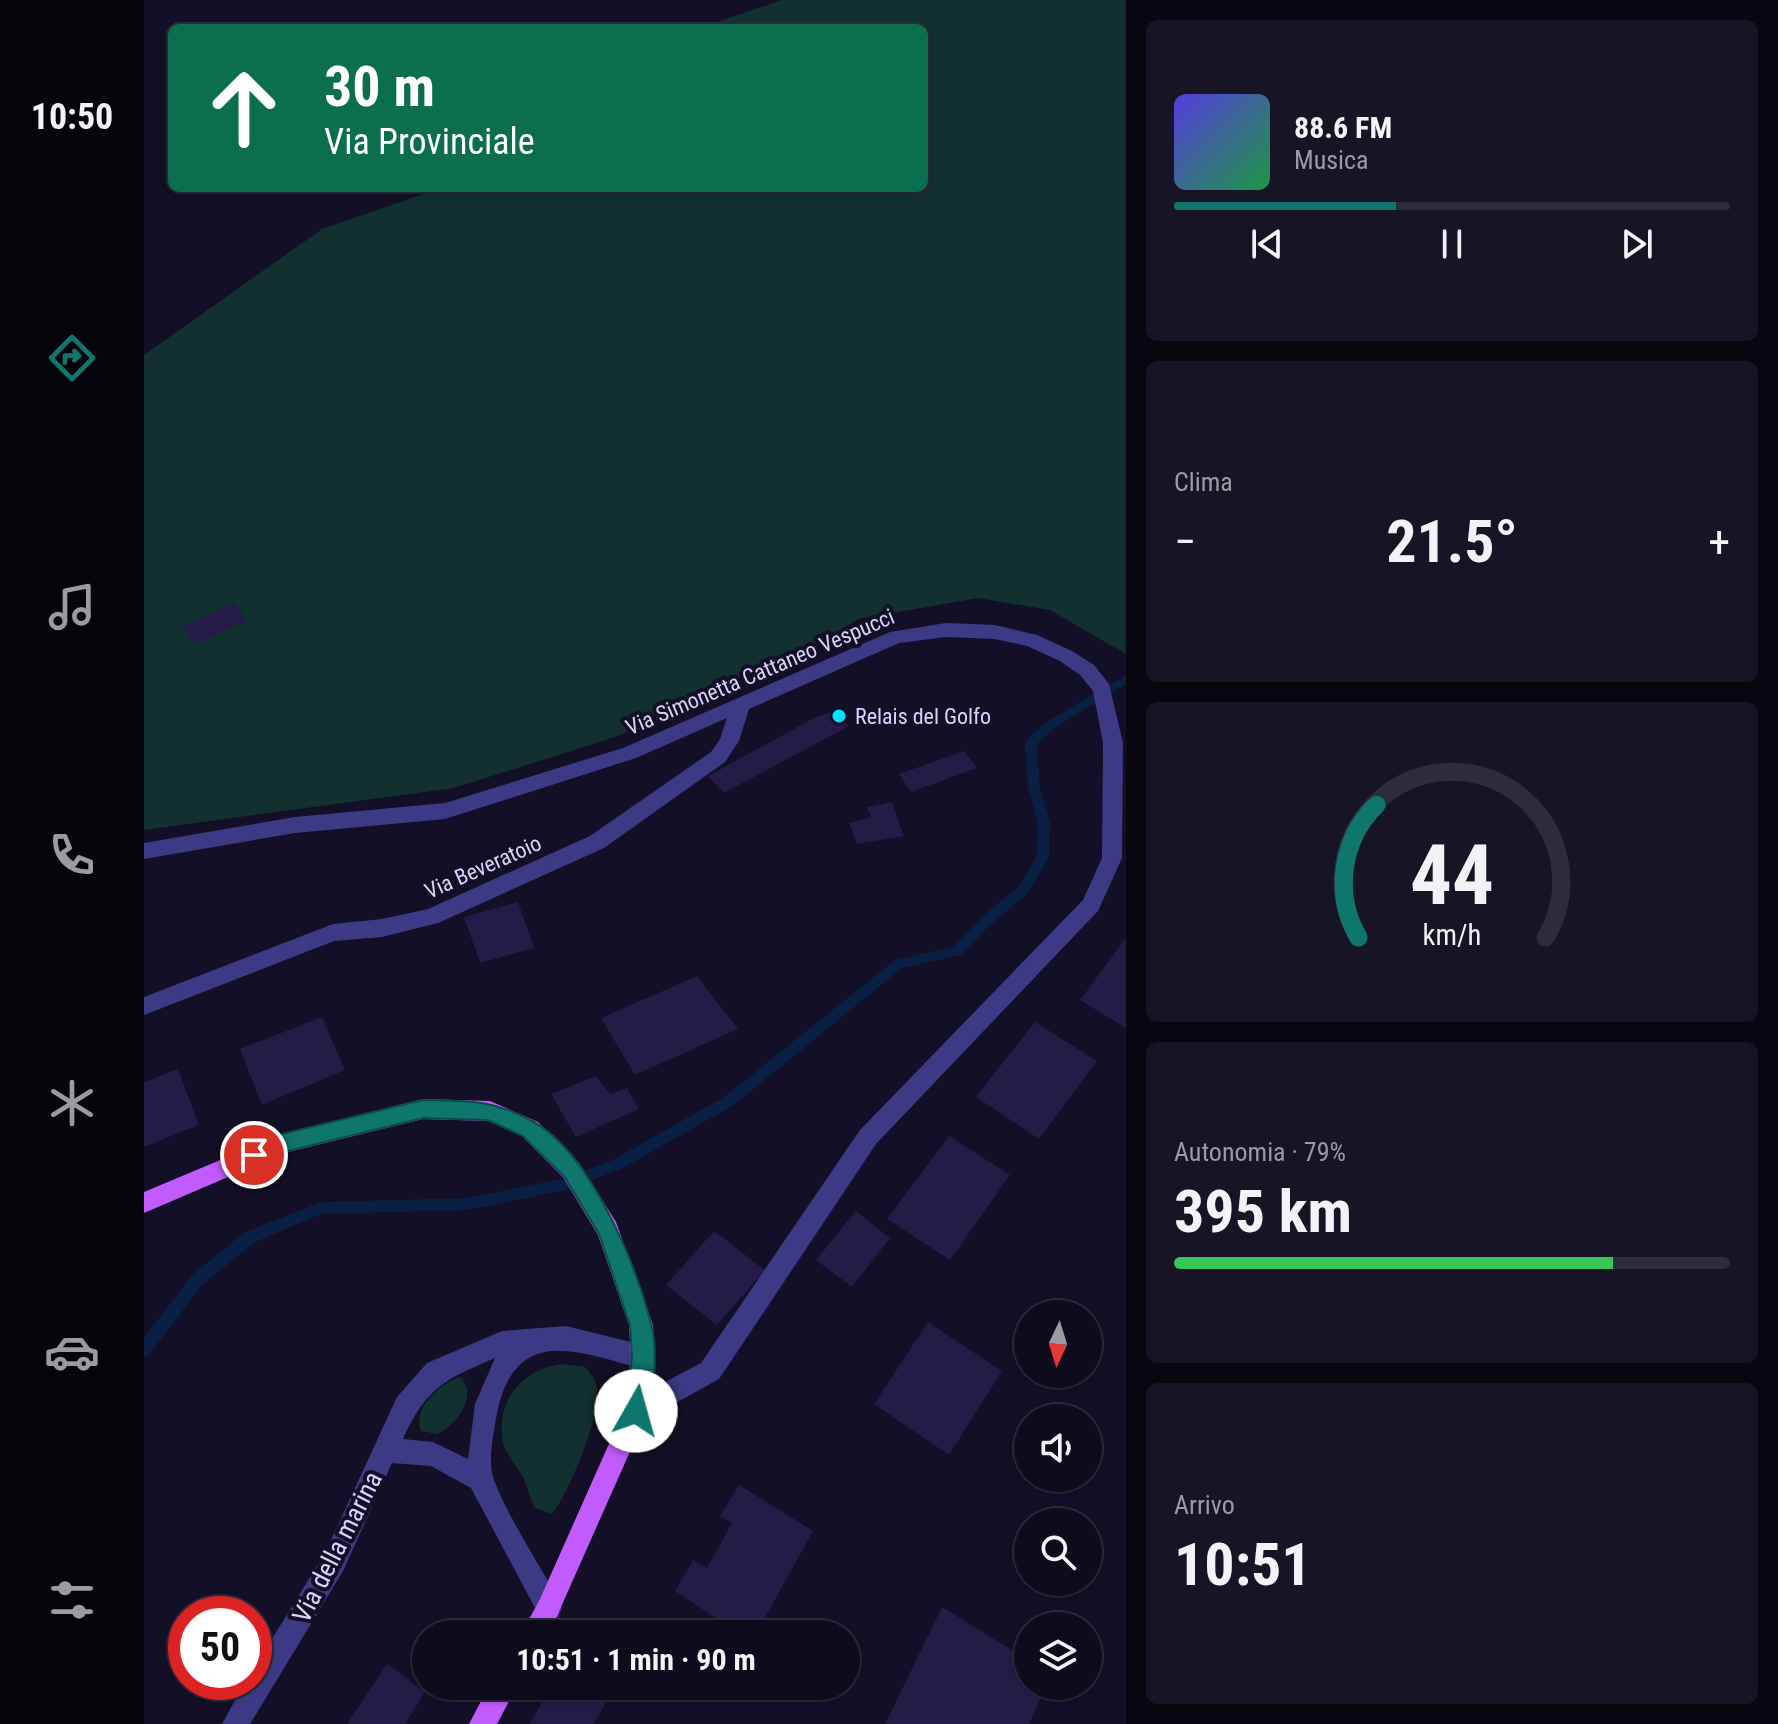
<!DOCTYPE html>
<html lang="it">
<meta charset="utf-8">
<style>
body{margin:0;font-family:"Roboto Condensed",sans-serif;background:#171425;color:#f1f3f6;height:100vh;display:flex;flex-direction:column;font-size:30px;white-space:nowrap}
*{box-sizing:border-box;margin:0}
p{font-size:26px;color:#9b9ba3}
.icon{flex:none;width:44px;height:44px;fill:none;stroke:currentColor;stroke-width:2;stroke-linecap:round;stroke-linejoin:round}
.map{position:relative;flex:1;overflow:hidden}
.drawer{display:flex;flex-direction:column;gap:20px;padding:20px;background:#08060f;width:652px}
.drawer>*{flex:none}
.guide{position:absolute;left:24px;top:24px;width:760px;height:168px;border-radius:12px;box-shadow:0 2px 6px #0004,0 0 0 2px #2e2b3b;background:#0b6e4f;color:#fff;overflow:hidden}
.needle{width:52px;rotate:184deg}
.buttons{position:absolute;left:870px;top:1300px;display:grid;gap:16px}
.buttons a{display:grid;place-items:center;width:88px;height:88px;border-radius:50%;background:#0e0b1c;box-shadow:0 2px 6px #0004,0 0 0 2px #2e2b3b;font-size:40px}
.speed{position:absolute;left:24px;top:1596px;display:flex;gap:16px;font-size:40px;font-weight:700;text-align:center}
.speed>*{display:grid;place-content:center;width:104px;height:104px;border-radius:50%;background:#0e0b1c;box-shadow:0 2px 6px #0004,0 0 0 2px #2e2b3b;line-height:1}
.speed .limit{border:12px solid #d22;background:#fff;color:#111}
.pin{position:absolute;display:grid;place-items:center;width:68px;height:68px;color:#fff;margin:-34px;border:4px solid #fff;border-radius:50%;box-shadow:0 2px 8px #0007}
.me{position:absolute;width:88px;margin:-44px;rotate:7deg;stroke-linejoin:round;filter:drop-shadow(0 0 6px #0008)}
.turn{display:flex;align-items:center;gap:28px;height:168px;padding:0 24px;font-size:36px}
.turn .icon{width:104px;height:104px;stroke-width:2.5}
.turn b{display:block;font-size:56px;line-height:68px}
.big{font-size:60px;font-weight:700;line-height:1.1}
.drawer .card{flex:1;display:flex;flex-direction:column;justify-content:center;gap:12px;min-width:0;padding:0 28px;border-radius:12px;background:#171425}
.drawer .dial{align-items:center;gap:0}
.dial svg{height:208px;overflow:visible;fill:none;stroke:#2e2b3b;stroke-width:7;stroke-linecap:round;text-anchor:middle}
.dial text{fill:#f1f3f6;stroke:none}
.song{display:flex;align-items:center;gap:24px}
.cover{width:96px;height:96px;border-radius:12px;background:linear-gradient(135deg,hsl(250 70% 55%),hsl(140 70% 35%))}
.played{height:8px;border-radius:4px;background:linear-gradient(90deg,#0f766e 40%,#2e2b3b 40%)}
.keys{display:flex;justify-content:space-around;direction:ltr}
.heat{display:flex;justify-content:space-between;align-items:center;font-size:44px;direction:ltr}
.charge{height:12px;border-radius:6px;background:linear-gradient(90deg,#34c759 79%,#2e2b3b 0)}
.trip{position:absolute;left:268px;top:1620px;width:448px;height:80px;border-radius:40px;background:#0e0b1c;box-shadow:0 2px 6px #0004,0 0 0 2px #2e2b3b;font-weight:700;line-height:80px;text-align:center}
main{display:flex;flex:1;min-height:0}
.tab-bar{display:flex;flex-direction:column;width:144px;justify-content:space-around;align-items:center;background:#06040b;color:#9b9ba3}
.tab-bar .icon{width:56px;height:56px}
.tab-bar .selected{color:#0f766e}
.tab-bar b{font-size:36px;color:#f1f3f6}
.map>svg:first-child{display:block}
.green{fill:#12302f}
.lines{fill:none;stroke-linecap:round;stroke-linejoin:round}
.stream{fill:#0a1f44;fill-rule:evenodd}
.building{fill:#241b47}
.minor{fill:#3d3a85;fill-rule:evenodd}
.major{fill:#c25bff;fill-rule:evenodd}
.route{fill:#0f766e;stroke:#0a4d48;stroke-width:2}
.poi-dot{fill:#00e5ff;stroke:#130f26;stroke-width:3}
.labels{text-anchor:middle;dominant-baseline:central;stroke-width:8;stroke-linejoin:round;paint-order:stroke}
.street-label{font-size:22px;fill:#d9d4ff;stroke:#130f26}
.poi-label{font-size:22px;fill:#d9d4ff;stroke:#130f26;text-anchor:start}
.near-street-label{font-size:26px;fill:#d9d4ff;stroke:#130f26}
</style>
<main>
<nav class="tab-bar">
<b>10:50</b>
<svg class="icon selected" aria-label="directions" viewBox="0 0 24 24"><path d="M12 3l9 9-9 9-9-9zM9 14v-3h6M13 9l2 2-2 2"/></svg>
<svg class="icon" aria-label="music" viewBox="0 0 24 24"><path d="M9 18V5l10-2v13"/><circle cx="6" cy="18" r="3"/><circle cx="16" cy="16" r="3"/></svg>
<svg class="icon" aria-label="phone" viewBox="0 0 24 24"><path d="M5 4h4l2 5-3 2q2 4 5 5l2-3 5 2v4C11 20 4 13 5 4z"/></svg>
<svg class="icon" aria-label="climate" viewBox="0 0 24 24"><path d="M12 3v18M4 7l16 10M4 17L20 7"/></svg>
<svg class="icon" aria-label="car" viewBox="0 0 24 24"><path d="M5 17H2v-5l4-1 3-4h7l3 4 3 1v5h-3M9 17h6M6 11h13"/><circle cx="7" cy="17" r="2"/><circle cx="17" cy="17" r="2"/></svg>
<svg class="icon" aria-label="filters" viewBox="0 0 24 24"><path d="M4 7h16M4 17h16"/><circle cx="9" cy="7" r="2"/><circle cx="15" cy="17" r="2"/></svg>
</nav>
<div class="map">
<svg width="982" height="1724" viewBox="0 0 982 1724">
<rect width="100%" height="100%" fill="#130f26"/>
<path class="green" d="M638,0H982V654L906,610L834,598L714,619L628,672L468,738L310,788L0,830V355L178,229L291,190L780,188V28H555Z
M418,1364L441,1367C447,1374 452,1380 453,1389C457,1416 425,1493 408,1514L391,1508C386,1499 384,1489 380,1479C374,1466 362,1456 359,1442C351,1400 379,1369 418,1364Z
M316,1377C336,1395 311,1427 293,1434L277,1431C268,1408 295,1384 316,1377Z"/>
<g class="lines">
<path class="stream" d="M982,675V684L912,727L893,744L896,788L906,823L905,857L884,893L846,925L817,955L758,968L590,1105L479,1168L423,1190L323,1210L177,1214L111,1242L58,1285L5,1355L0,1357V1338L48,1275L101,1232L177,1202L323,1198L423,1178L469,1160L580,1097L751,960L809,947L838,917L876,885L893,856L894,823L884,788L881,742L883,739L904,721Z"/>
</g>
<path class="building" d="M90,603L103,620L51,645L38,627Z
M691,710L705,726L580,793L564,776L670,718Z
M820,751L833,768L767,792L755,774Z
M748,802L760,836L713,844L705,823L727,817L723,807Z
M374,902L390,948L336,963L320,917Z
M982,938V1028L936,1000Z
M553,976L594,1029L491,1075L457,1018Z
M178,1017L201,1070L118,1105L96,1049Z
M891,1022L953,1061L895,1139L832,1097Z
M34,1069L55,1125L0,1147V1082Z
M452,1076L466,1094L483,1088L495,1109L432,1137L407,1094Z
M805,1136L866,1175L806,1260L743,1219Z
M712,1211L746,1238L708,1287L672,1260Z
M570,1231L621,1270L573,1325L522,1285Z
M784,1322L858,1371L805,1455L730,1404Z
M595,1485L669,1531L612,1634H596L531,1591L549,1560L563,1568L588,1523L576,1516Z
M798,1607L884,1660V1686H902L885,1724H741Z
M243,1664L281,1692L261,1724H203Z
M407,1686H441L463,1700L450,1724H386Z"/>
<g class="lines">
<path class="minor" d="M802,623L851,625L893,635L928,651L950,665L965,684L979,743L978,858L954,911L732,1144L575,1379L501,1420L492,1423L483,1420L480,1411L483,1402L557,1363L716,1130L939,900L958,858L959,743L949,691L936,675L916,661L883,646L851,639L802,637L755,643L605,709L595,741L581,762L460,848L294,923L238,937L190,941L0,1015V997L189,924L238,919L284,909L446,836L567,752L576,739L583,718L492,758L301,819L151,833L0,859V843L151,817L301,803L479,748L746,632Z
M422,1326L499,1345L507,1349L511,1357L507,1365L499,1369C435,1352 372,1323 353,1413C350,1431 343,1462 350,1480C366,1521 393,1560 414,1599L418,1608L414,1617L405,1621L396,1617L327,1488L287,1466L248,1463L199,1571L106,1724H78L101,1682H110V1668L181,1553L253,1397L283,1363L358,1331ZM351,1358L331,1404L324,1459L289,1442L259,1439C283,1387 300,1380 351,1358Z"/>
<path class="major" d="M279,1099L346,1101L394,1122L435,1163L472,1222L509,1325L511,1357L504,1411L405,1634H377L396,1599L480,1410L487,1357L485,1325L454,1235L419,1177L378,1136L344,1121L279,1119L140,1153L0,1213V1192L138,1134Z
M345,1686H373L353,1724H325Z"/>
</g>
<path class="route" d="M279,1100C324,1101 348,1099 390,1122C446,1153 491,1262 507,1323C514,1350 511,1393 500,1419L492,1422L485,1419L481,1411L488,1357L486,1325L455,1234L420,1176L379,1136L344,1120L279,1118L140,1152L110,1165L103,1162L100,1155L103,1149L138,1134Z"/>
<circle class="poi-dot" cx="695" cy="716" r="8"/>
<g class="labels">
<g class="street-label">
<text transform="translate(616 672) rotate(-23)">Via Simonetta Cattaneo Vespucci</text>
<text transform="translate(339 867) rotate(-24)">Via Beveratoio</text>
</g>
<g class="poi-label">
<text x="711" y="716">Relais del Golfo</text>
</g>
<g class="near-street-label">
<text transform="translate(193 1547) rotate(-63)">Via della marina</text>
</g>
</g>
</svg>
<div class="buttons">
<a><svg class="needle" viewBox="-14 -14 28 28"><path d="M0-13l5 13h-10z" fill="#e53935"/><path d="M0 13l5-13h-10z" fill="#9b9ba3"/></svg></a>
<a><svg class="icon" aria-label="sound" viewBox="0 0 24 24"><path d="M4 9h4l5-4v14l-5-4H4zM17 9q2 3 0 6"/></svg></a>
<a><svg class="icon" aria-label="search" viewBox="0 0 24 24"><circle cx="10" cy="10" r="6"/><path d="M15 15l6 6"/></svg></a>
<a><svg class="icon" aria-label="layers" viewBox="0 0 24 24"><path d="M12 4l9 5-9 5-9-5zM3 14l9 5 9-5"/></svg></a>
</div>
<div class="speed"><div class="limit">50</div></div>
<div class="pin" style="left:110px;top:1155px;background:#d93025"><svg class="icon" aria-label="arrive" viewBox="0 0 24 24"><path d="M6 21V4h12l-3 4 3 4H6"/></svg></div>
<svg class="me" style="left:492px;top:1411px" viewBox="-20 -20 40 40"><circle r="19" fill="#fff"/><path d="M0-13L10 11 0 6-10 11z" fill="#0f766e"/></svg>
<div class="trip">10:51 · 1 min · 90 m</div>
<div class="guide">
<div class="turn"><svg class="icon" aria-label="ahead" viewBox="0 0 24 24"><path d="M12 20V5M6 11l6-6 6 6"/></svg><div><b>30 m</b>Via Provinciale</div></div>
</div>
</div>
<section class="drawer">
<div class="card">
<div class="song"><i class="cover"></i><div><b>88.6 FM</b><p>Musica</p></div></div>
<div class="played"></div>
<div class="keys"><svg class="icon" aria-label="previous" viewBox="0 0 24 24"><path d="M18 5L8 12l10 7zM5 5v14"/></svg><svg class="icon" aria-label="pause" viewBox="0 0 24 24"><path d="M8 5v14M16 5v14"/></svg><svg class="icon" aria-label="next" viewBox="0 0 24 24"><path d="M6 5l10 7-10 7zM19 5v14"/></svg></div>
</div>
<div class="card"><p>Clima</p>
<div class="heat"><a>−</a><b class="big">21.5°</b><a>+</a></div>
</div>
<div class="card dial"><svg viewBox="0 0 100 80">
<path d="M14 69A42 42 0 1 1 86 69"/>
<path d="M14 69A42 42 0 0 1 21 18" stroke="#0f766e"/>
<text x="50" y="56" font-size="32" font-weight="700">44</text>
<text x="50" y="72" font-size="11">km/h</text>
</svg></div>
<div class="card"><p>Autonomia · 79%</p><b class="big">395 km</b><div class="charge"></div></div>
<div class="card"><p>Arrivo</p><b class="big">10:51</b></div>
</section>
</main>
